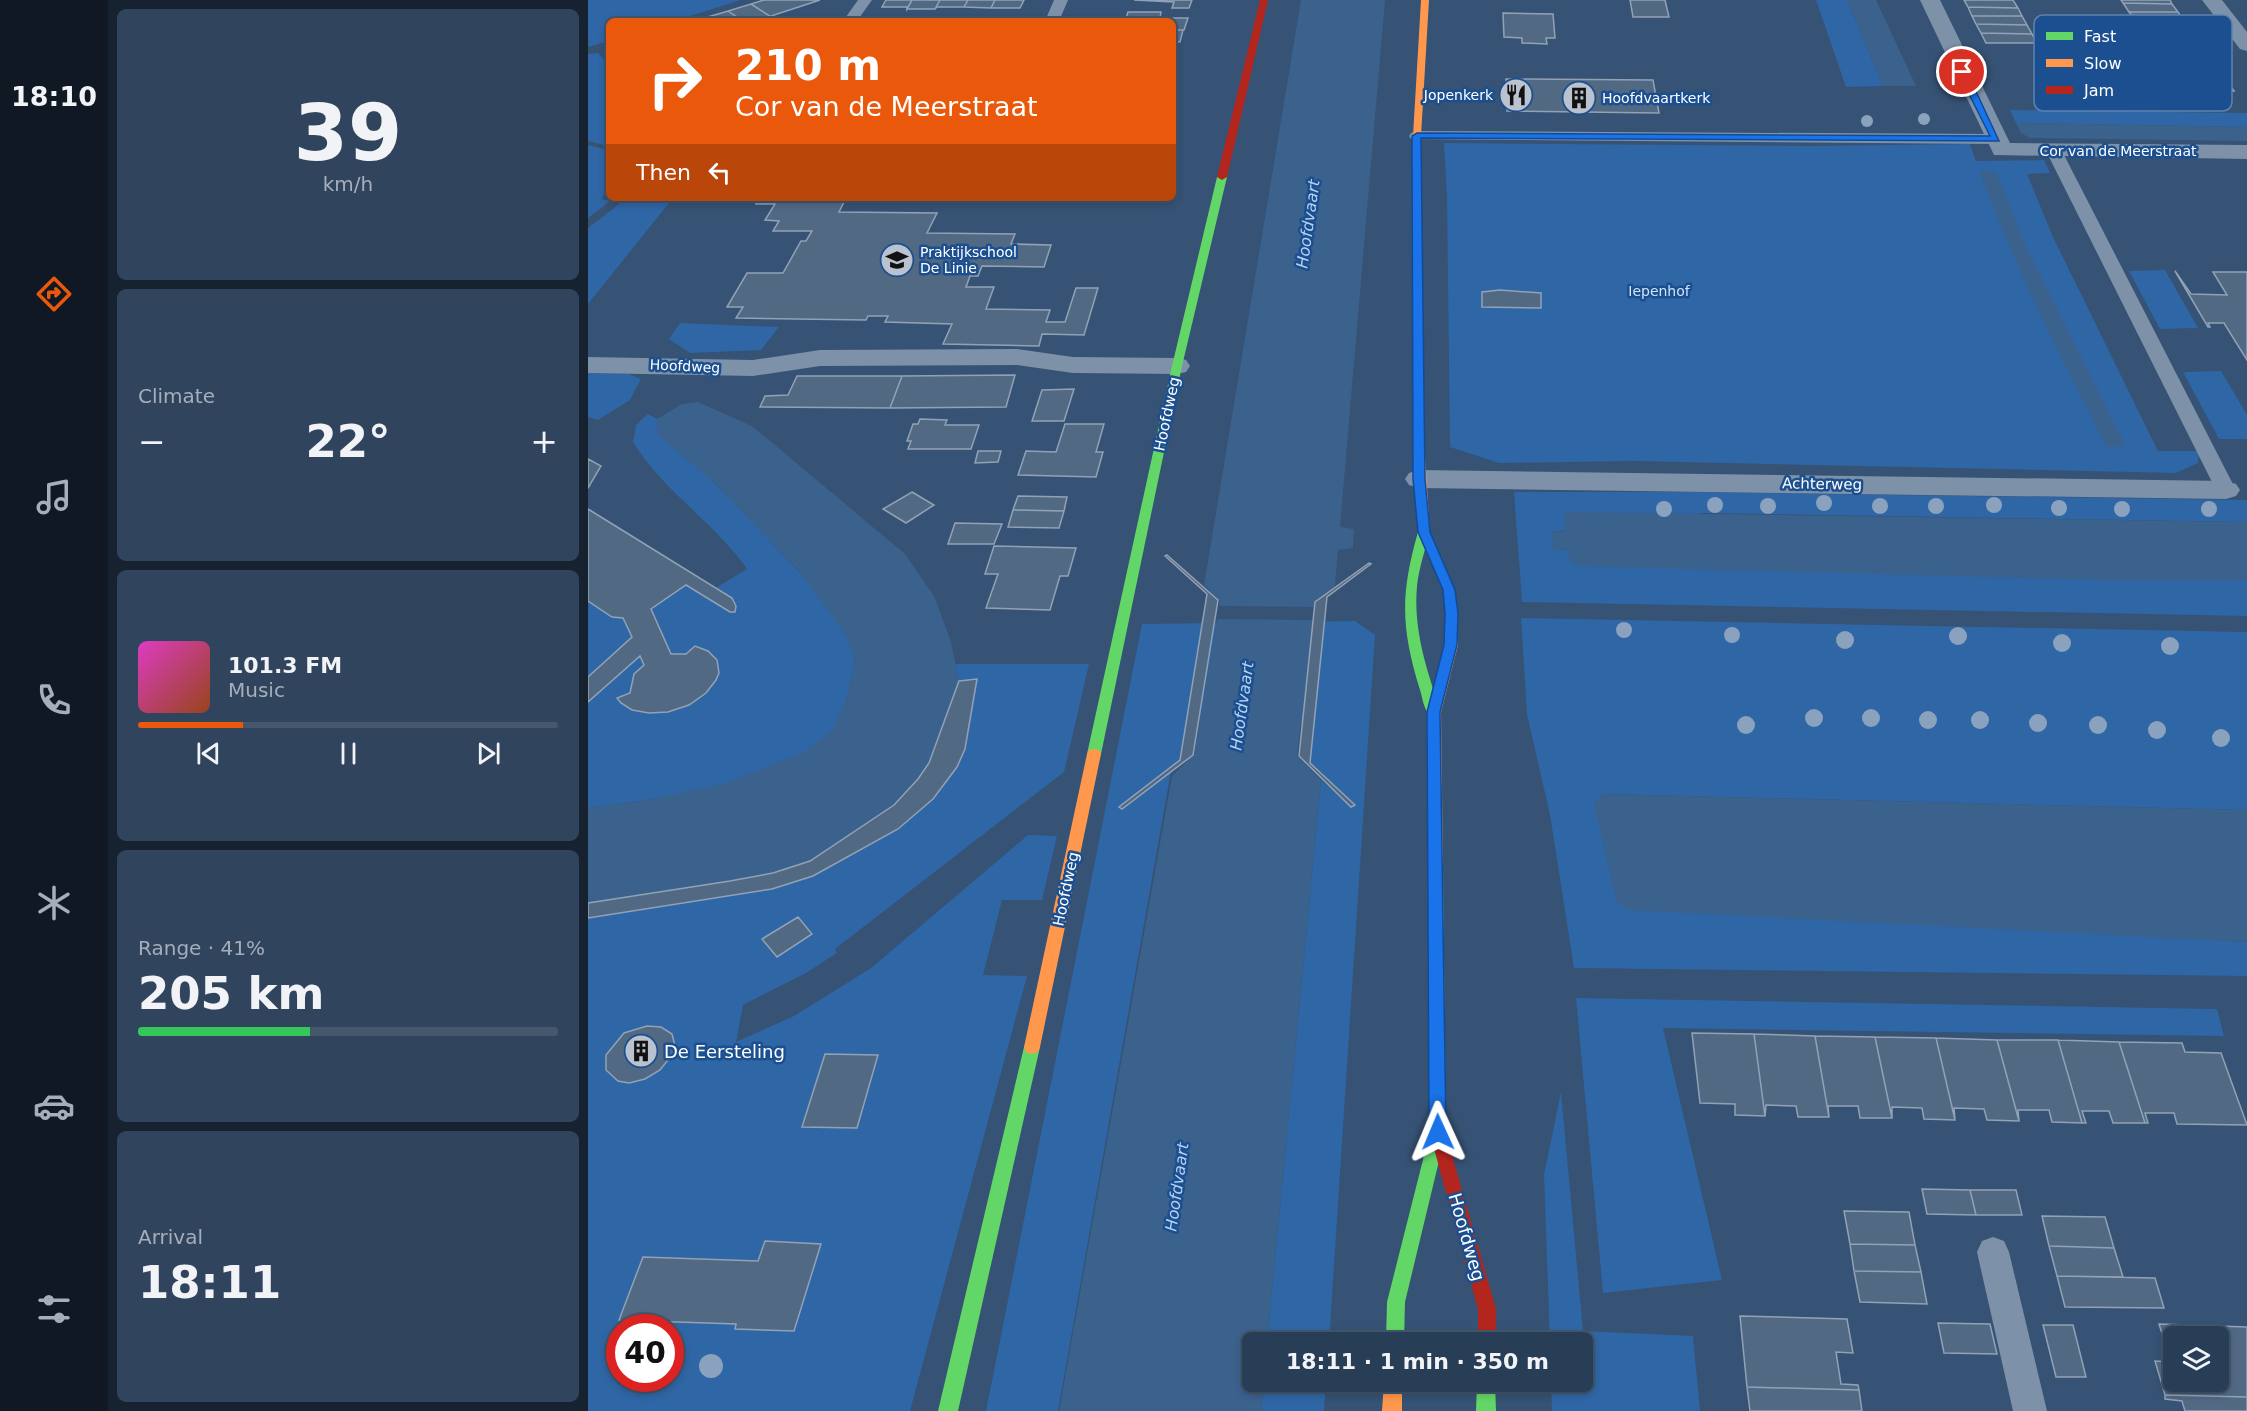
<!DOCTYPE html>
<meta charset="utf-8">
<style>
body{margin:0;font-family:"DejaVu Sans",sans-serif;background:#30455d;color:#f1f3f6;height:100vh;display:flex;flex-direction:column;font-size:22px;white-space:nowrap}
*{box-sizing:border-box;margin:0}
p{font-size:20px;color:#a5aeba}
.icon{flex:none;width:33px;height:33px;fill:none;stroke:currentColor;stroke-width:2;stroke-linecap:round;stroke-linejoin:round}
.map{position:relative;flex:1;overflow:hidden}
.details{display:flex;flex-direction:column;gap:9px;padding:9px;background:#162230;width:480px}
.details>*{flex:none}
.banner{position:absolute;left:18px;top:18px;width:570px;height:183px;border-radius:9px;box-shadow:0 3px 9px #0003,0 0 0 2px #44576d;background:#ea580c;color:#fff;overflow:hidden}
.tools{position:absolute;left:1575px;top:1326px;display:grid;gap:12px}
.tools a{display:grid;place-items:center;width:66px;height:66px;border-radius:9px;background:#283e57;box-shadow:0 3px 9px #0003,0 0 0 2px #44576d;font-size:30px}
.speed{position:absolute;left:18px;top:1314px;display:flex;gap:12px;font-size:30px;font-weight:700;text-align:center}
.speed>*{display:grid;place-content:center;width:78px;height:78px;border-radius:50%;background:#283e57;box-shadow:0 3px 9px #0003,0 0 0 2px #44576d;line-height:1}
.speed .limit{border:9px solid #d22;background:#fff;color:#111}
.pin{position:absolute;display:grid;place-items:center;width:51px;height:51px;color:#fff;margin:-26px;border:3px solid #fff;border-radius:50%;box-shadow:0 2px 6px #0007}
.me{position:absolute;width:66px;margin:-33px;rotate:359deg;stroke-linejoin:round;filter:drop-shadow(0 0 4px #0008)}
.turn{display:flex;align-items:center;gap:21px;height:126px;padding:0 30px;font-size:27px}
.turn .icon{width:78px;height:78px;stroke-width:2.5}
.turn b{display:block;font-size:42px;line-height:51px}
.then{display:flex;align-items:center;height:57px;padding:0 30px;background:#0003;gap:12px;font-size:22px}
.big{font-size:45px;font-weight:600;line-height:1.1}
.details .tile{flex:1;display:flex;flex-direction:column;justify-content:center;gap:9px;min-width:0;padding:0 21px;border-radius:9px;background:#30455d}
.details .dial{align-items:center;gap:0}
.dial b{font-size:78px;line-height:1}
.song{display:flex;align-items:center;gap:18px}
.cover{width:72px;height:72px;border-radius:9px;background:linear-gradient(135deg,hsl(310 70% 55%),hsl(20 70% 35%))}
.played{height:6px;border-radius:3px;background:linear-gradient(90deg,#ea580c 25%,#44576d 25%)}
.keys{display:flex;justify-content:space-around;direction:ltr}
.heat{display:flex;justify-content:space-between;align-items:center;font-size:33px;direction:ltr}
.charge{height:9px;border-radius:4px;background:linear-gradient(90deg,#34c759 41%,#44576d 0)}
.trip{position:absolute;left:654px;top:1332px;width:351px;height:60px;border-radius:9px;background:#283e57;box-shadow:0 3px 9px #0003,0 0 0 2px #44576d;font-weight:600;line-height:60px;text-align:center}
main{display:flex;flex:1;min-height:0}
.tabs{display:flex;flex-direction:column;width:108px;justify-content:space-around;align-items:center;background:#101923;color:#a5aeba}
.tabs .icon{width:42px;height:42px}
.tabs .active{color:#ea580c}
.tabs b{font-size:27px;color:#f1f3f6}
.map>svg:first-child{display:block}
.green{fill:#2f66a5;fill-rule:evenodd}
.water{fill:#3b618d}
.pier{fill:#365274}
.building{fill:#526984;stroke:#92a2b6;stroke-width:1.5;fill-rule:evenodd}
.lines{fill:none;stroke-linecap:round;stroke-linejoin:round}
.lane{fill:#7d92a8;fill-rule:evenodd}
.street{fill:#7d92a8;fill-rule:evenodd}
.fast{fill:#63d668;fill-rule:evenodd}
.slow{fill:#ff974d;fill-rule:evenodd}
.jam{fill:#b3261e;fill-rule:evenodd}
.tree{fill:#8aa2be}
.route{fill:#1a73e8;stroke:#114b97;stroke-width:1.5}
.labels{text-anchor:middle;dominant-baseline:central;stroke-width:5;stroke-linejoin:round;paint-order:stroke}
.far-poi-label{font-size:14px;fill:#fff;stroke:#1b4f8f;text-anchor:start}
.far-street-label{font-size:14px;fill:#fff;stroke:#1b4f8f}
.far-park-label{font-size:14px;fill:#cfe3fa;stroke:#1b4f8f}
.street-label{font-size:15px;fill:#fff;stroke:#1b4f8f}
.water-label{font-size:16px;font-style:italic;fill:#b5d3f5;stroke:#1b4f8f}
.near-poi-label{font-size:18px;fill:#fff;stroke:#1b4f8f;text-anchor:start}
.near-street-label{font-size:18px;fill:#fff;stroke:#1b4f8f}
.key{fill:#1b4f8f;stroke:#5f84b1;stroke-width:1.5}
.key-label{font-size:16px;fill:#fff}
</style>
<main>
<nav class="tabs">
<b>18:10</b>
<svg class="icon active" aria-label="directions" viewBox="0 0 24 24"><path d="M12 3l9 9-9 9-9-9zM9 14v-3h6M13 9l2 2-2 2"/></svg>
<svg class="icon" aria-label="music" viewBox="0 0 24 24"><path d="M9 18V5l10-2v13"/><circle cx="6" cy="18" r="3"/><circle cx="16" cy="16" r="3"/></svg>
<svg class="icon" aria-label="phone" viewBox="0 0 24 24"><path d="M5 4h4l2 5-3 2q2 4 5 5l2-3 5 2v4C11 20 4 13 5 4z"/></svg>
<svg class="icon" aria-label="climate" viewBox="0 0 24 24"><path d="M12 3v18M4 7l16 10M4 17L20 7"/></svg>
<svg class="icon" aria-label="car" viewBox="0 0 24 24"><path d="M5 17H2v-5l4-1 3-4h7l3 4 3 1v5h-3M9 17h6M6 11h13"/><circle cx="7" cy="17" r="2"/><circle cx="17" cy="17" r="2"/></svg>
<svg class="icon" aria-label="filters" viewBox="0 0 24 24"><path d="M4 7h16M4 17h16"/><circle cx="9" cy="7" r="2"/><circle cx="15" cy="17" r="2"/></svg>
</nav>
<section class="details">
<div class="tile dial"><b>39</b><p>km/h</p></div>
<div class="tile"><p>Climate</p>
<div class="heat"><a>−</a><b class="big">22°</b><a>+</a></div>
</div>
<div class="tile">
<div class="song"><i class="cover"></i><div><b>101.3 FM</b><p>Music</p></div></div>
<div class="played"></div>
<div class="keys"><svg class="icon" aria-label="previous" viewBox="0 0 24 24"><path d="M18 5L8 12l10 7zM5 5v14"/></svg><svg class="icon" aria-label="pause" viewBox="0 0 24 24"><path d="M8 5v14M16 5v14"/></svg><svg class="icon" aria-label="next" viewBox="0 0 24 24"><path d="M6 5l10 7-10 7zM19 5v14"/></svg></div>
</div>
<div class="tile"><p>Range · 41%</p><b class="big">205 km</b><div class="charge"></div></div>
<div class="tile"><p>Arrival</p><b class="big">18:11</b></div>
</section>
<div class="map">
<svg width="1659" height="1411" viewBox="0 0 1659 1411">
<rect width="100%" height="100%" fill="#365274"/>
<path class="green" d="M0,0H153L86,21H21V41L0,47Z
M1228,0H1259L1295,86L1258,87Z
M10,53L21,65V146L0,141V54Z
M1422,110L1659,113V127L1428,123Z
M856,143L1225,146L1382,144L1388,161L1456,160L1462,173L1439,174L1465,237L1570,451H1611L1610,463L1588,473L1046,461L911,463L862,447L859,197Z
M0,145L21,150V195H16L13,199L22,201L0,218Z
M39,198H85L0,304V228Z
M1577,270L1610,328L1572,329L1541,271Z
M92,323L191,327L173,350L102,353L81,339Z
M1633,371L1659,415V439H1631L1595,372Z
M0,373L41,374L53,379L42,400L10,420L0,417Z
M60,414L69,419L70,435C115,466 151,508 189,548C214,575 260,622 266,658C268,666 263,677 262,685C259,699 253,720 244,731C199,782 65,801 0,808V511L126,589L159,569C126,522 75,491 45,442L48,425Z
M926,492H1111L1659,500V522L1116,513L964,532L966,549L1659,579V616L934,602Z
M933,618L1659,632V810L1015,794L1006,804L1500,932L1659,942V976L986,968L962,815L939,714Z
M767,621L787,635L741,1342H679L733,780L763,807L767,805L722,763L726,723L599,720L592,760L531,807L534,809L583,771L470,1411H398L554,624Z
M367,664H501L476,772L247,949L249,953L218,973L155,1005L148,1042L206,1016L283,968L440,835L469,836L454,900H414L395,975L439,976L322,1411H0V918L184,889L225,876L310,829L345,799L369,767L377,749L389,680L371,681ZM32,1328H82V1378H32Z
M988,998L1629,1009L1636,1036L1075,1028L1134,1280L1015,1293Z
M973,1092L995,1331L1105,1336L1112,1411H964L963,1382H994V1342H962L956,1175Z
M676,1382H738L736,1411H673Z"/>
<path class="water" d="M713,0H797L752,527L766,529L765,548L750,550L747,586L727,601L709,756L733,780L679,1342H664V1382H676L673,1411H471L584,776L606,754L632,601L616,585Z
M1259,0H1288L1328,86H1295Z
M1428,123L1659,127V141L1442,138L1433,133Z
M1391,170L1409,173L1436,242L1537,445L1519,447C1472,357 1426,265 1391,170Z
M110,402L164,426L317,554L346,596L363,642L371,681L341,763L330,779L306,805L222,861L185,873L142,881L0,903V808L48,802L136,784L216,752L244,731L259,698L267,660L257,633L210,570L126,482L70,435L69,419L94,404Z
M982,512L1659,522V580H1516L990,566L983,561L979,549L966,550L964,532L977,531L975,516Z
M1014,794L1659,810V942L1041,910L1029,902L1006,804Z"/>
<path class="pier" d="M628,606L729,607L727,620L626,619Z"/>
<path class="building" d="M176,0H232L183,16L188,20L163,4Z
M298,0H324L319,9V7H294Z
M324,0H352L347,9H319Z
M352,0H380L376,7H349L347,9Z
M380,0H407L403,8L376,7Z
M407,0H436L432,8H403Z
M546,0H604L601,8H584L586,2Z
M1042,0H1077L1081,17H1045Z
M1376,0H1425L1430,8L1380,7Z
M1533,0H1582L1584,4L1535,3Z
M1535,3L1584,4L1590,12H1541Z
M163,4L188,20L155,21L140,11Z
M1380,7L1430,8L1434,16H1384Z
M140,11L155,21H121L116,18Z
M540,12H573L572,18H600L596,30H585V21H537Z
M1541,12H1590L1596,21L1547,20Z
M915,13L965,14L967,38H958L959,44L934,43V38L916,37Z
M1384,16H1434L1439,25L1388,24Z
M1388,24L1439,25L1444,34L1393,33Z
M585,30H595L592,42L585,41Z
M1393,33L1444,34L1449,43H1398Z
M1457,46L1624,49L1642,73L1633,72L1646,91L1481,89Z
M918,79L1065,80L1071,113L919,111V100H914V90H918Z
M171,198H258L251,212L349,213L339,233L427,234L423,244L463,245L456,267L394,266L390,276H382L378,287H406L398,309L462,310L458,322H477L488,288H510L496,335L454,334L451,346L355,344L364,324L297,322L300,316H280L278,320L148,318L155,307H139L159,273H195L213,241H218L224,231H185L191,221L177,220L187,204H168Z
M376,198H426L425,200Z
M1587,271L1603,294L1639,295L1625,272H1659V360L1636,323H1620L1622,327H1620Z
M912,290L953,293V308L894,307V292Z
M427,375L418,407L302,408L314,376Z
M209,376H314L302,408L172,407L177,396L200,395Z
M486,389L476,421H444L454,390Z
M332,419L359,420L357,425H391L383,449H320L323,441H319L325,424H330Z
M477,424H516L508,452H515L508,477L430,475L438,451L468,452Z
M390,451H413L410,462L387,463Z
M0,459L13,466L0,488Z
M324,492L346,505L318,523L295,509Z
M430,496L479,497L476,511L425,510Z
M0,509L144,598L148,606L147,612H142L98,585L63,609L83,654H98L107,646L120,651L129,660L131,673L128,680L118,693L101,705L80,712L61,713L44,710L33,703L29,698L42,693L46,674L56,665L52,656L0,702V677L44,637L35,618L24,617L0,601Z
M425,510L476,511L471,528L420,527Z
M367,523L414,524L406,544H360Z
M406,546L488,548L480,576H472L462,610L398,608L410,574H397Z
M579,555L630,600L605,755L534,809L531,807L592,760L619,594L577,556Z
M781,563L783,564L739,597L722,763L767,805L763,807L711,756L727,602Z
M389,679L377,749L369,767L345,799L310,829L225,876L184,889L0,918V903L142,881L185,873L222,861L306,805L330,779L341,763L371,681Z
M210,917L224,934L189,957L174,939Z
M59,1026L73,1027L84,1034L87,1046L84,1055L72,1070L57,1079L41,1083L30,1081L18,1070V1055L36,1033Z
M1104,1033L1166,1034L1177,1116L1147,1115V1104L1112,1103Z
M1166,1034L1227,1036L1241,1117H1210L1208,1106L1178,1105L1177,1116Z
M1227,1036L1287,1037L1304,1118H1272L1270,1106H1240L1241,1117Z
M1287,1037L1348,1038L1367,1120L1336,1119L1334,1108L1304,1107V1118Z
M1348,1038L1409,1040L1431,1121L1399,1120L1396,1109L1366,1108L1367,1120Z
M1409,1040H1470L1494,1123L1464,1122L1461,1110H1430L1431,1121Z
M1470,1040L1531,1042L1557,1123H1525L1521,1111H1494L1498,1123H1494Z
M1531,1042L1594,1043L1597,1052L1633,1053L1659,1125L1589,1124L1586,1113H1557L1560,1123H1557Z
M237,1054L290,1055L269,1128L214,1127Z
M1334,1189L1382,1190L1388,1215L1339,1214Z
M1382,1190H1428L1434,1215H1388Z
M1256,1211L1321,1212L1327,1245L1262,1244Z
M1454,1216L1517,1217L1526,1248L1461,1246Z
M177,1241L233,1244L206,1331L147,1329L148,1324L31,1320L55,1257L170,1261Z
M1262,1244L1327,1245L1333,1272L1266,1271Z
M1461,1246L1526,1248L1535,1277L1469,1276Z
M1266,1271L1333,1272L1339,1304L1272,1302Z
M1469,1276L1567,1278L1576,1308L1477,1307Z
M1152,1316L1259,1319L1265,1353L1248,1352L1253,1384L1270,1385L1271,1390L1159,1387Z
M1350,1323L1402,1324L1409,1354L1356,1353Z
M1571,1324L1659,1327V1397L1577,1395L1567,1361L1583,1362ZM1586,1336H1630V1382H1586Z
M1455,1325H1485L1498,1377H1468Z
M1159,1387L1271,1390L1274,1411H1162Z
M1577,1395L1659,1397V1411H1597L1594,1401L1577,1399Z"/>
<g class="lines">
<path class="lane" d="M270,0H284L269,21H255Z
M466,0H480L471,21H457Z
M829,131L1408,134L1416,139L1408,144L823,139L821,136L823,133Z
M1466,146L1474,151L1648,490L1645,495H1631L1628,490L1458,151Z
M1405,1237L1416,1241L1421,1252L1459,1411H1425L1389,1252L1394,1241Z"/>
<path class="street" d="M1332,0H1352L1422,143L1659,145V159L1406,155Z
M1614,0H1634L1659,32V51L1652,49Z
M429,349L485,357L589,358L598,360L602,366L598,372L589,374L485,373L429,365L232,366L165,376L0,373V357L165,360L232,350Z
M831,470L1638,481L1648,484L1652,490L1648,496L1638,499L831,488L821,485L817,479L821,473Z"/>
<path class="fast" d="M634,174L639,177L594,366L513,754L511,758H501L499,754L584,366L629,177Z
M836,528L842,532C837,550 831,568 829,586C825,630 839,671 853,712L846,717C836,714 835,699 832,690C813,628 812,595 830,532Z
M848,864L853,866L855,870L858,1132L817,1302L816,1342H798L799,1302L842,1132L841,870L843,866Z
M444,1040L450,1042L452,1047L370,1411H350L436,1047L438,1042Z
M889,1382H907L908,1411H888Z"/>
<path class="slow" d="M833,0H841L833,136L834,204L829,207L824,204L825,136Z
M831,454L837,457L842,532L867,590L870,614V645L853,712L855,870L853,874H843L841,870L839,712L856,645L858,614L855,590L830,532L825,457Z
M506,749L511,750L513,754L452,1047L450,1052L444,1054L438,1052L436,1047L499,754L501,750Z
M796,1382H814V1411H794Z"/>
<path class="jam" d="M672,0H680L639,177L634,180L629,177Z
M829,201L834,204L837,457L831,460L825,457L824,204Z
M850,1126L856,1129L858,1134L908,1309V1342H890V1309L842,1134L844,1129Z"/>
</g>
<g class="tree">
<circle cx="1336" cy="119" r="6"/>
<circle cx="1279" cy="121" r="6"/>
<circle cx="1236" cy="503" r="8"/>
<circle cx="1127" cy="505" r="8"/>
<circle cx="1406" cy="505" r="8"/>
<circle cx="1180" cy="506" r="8"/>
<circle cx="1292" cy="506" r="8"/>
<circle cx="1348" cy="506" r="8"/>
<circle cx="1471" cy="508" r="8"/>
<circle cx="1076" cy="509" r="8"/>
<circle cx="1534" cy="509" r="8"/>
<circle cx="1621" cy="509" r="8"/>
<circle cx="1036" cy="630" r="8"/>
<circle cx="1144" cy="635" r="8"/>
<circle cx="1370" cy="636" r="9"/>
<circle cx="1257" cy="640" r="9"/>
<circle cx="1474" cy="643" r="9"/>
<circle cx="1582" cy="646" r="9"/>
<circle cx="1226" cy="718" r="9"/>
<circle cx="1283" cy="718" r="9"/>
<circle cx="1340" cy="720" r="9"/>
<circle cx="1392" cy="720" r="9"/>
<circle cx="1450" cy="723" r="9"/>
<circle cx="1158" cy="725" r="9"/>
<circle cx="1510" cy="725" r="9"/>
<circle cx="1569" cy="730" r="9"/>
<circle cx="1633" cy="738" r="9"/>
<circle cx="123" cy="1366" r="12"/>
</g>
<path class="route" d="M1374,69L1379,72L1411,141L833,138L837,479L842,532L867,590L870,614L869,645L852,712L858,1132L856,1137L850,1140L844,1137L841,1132L839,712L856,645L857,614L855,590L830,532L825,479L824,136L829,133L1402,136L1370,72Z"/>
<defs>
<symbol id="restaurant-disc" viewBox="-11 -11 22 22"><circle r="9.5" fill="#b9c2ce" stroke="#1b4f8f"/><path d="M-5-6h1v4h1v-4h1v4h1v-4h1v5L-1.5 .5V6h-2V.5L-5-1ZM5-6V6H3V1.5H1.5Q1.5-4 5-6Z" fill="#111"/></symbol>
<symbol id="building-disc" viewBox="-11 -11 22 22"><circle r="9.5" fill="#b9c2ce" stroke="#1b4f8f"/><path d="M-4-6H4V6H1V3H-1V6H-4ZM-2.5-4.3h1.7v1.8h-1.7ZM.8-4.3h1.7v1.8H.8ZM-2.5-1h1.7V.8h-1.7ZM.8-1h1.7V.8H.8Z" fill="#111"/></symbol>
<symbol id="university-disc" viewBox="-11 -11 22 22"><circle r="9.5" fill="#b9c2ce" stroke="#1b4f8f"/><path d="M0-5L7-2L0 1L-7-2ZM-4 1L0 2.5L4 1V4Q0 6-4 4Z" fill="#111"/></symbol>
</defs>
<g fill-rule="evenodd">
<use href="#restaurant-disc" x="909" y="76" width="38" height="38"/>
<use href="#building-disc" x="972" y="79" width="38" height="38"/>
<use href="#university-disc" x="290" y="241" width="38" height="38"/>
<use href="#building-disc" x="34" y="1032" width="38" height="38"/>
</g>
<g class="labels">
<g class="far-poi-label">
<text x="905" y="95" text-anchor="end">Jopenkerk</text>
<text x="1014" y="98">Hoofdvaartkerk</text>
<text x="332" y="252">Praktijkschool<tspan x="332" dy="16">De Linie</tspan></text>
</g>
<g class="far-street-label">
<text x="1530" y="151">Cor van de Meerstraat</text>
<text transform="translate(97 366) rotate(3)">Hoofdweg</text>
</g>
<g class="far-park-label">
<text x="1071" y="291">Iepenhof</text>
</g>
<g class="street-label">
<text transform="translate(579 414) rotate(-78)">Hoofdweg</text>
<text transform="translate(1234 484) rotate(1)">Achterweg</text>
<text transform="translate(478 889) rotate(-78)">Hoofdweg</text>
</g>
<g class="water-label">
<text transform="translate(720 224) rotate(-82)">Hoofdvaart</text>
<text transform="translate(654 706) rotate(-82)">Hoofdvaart</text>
<text transform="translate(589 1187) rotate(-82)">Hoofdvaart</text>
</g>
<g class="near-poi-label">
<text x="76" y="1051">De Eersteling</text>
</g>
<g class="near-street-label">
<text transform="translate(879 1237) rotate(74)">Hoofdweg</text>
</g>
</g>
<rect x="1446" y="15" width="198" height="96" rx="9" class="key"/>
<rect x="1458" y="32" width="27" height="8" fill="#63d668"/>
<rect x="1458" y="59" width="27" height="8" fill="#ff974d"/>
<rect x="1458" y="86" width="27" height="8" fill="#b3261e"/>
<g class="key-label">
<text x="1496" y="42">Fast</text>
<text x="1496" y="69">Slow</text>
<text x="1496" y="96">Jam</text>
</g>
</svg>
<div class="tools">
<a><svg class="icon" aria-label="layers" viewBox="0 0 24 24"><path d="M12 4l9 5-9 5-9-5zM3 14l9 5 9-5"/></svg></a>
</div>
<div class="speed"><div class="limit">40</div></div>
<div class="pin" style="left:1374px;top:72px;background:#d93025"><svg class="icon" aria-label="arrive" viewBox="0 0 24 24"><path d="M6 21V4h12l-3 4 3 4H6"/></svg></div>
<svg class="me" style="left:850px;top:1132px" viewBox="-20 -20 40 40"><path d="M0-17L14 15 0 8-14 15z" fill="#1a73e8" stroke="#fff" stroke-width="4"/></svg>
<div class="trip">18:11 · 1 min · 350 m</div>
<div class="banner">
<div class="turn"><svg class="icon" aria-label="right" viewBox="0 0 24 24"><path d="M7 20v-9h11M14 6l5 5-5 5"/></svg><div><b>210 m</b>Cor van de Meerstraat</div></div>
<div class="then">Then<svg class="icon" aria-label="left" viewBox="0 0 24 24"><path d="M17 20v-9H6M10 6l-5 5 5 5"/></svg></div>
</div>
</div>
</main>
